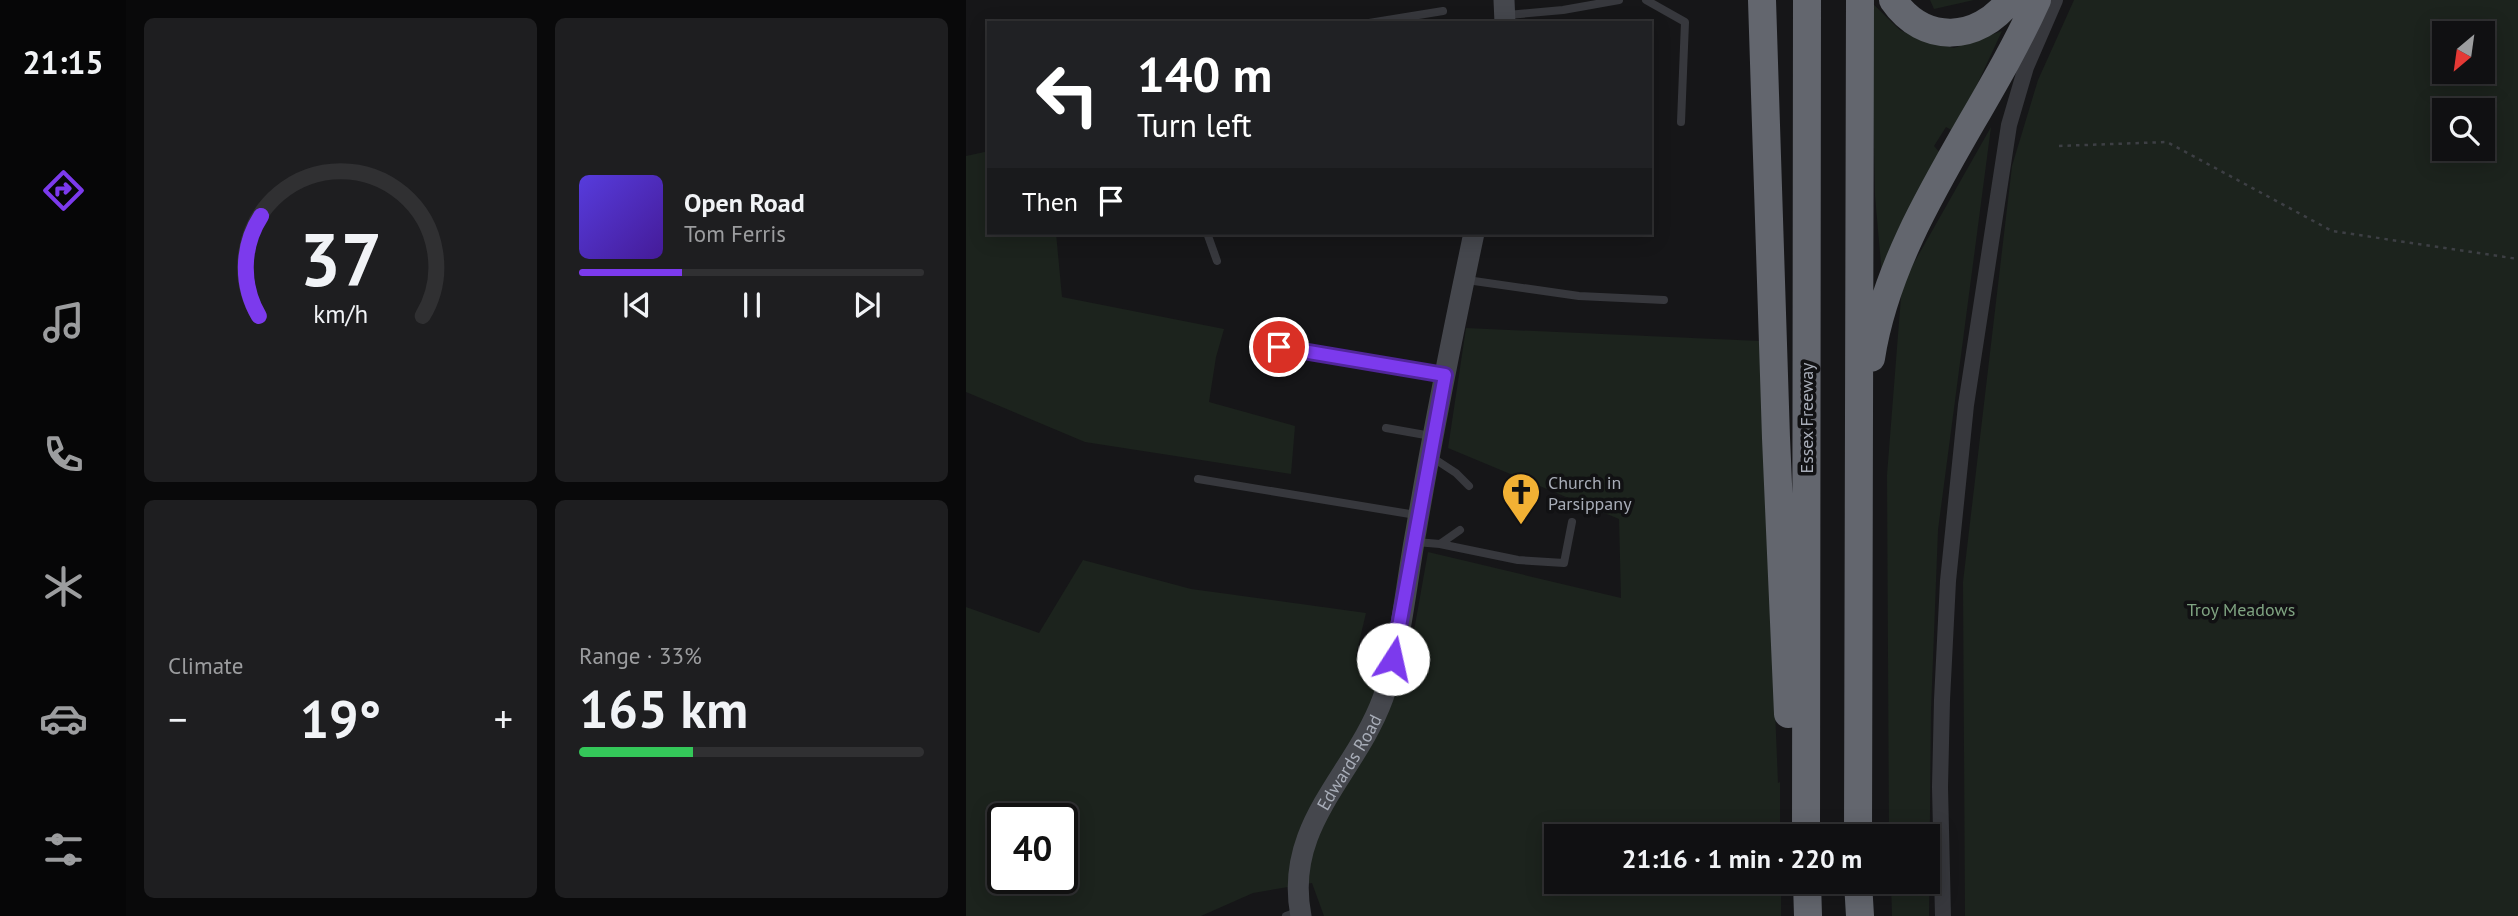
<!DOCTYPE html>
<meta charset="utf-8">
<style>
body{margin:0;font-family:"PT Sans",sans-serif;background:#1e1e20;color:#f1f3f6;height:100vh;display:flex;flex-direction:column;font-size:26px;white-space:nowrap}
*{box-sizing:border-box;margin:0}
p{font-size:23px;color:#9c9d9f}
.icon{flex:none;width:38px;height:38px;fill:none;stroke:currentColor;stroke-width:2;stroke-linecap:round;stroke-linejoin:round}
.map{position:relative;flex:1;overflow:hidden}
.details{display:flex;flex-direction:column;gap:18px;padding:18px;background:#09090a;width:840px}
.details>*{flex:none}
.guide{position:absolute;left:21px;top:21px;width:665px;height:214px;border-radius:0px;box-shadow:0 4px 18px #0003,0 0 0 2px #303032;background:#202124;color:#fff;overflow:hidden}
.needle{width:46px;rotate:209deg}
.buttons{position:absolute;left:1466px;top:21px;display:grid;gap:14px}
.buttons a{display:grid;place-items:center;width:63px;height:63px;border-radius:0px;background:#101012;box-shadow:0 4px 18px #0003,0 0 0 2px #303032;font-size:35px}
.speed{position:absolute;left:21px;top:803px;display:flex;gap:14px;font-size:35px;font-weight:700;text-align:center}
.speed>*{display:grid;place-content:center;width:91px;height:91px;border-radius:50%;background:#101012;box-shadow:0 4px 18px #0003,0 0 0 2px #303032;line-height:1}
.speed .limit{border:4px solid #111;border-radius:10px;background:#fff;color:#111}
.pin{position:absolute;display:grid;place-items:center;width:60px;height:60px;color:#fff;margin:-30px;border:4px solid #fff;border-radius:50%;box-shadow:0 2px 7px #0007}
.me{position:absolute;width:77px;margin:-38px;rotate:10deg;stroke-linejoin:round;filter:drop-shadow(0 0 5px #0008)}
.turn{display:flex;align-items:center;gap:24px;height:147px;padding:0 35px;font-size:32px}
.turn .icon{width:91px;height:91px;stroke-width:2.5}
.turn b{display:block;font-size:49px;line-height:60px}
.then{display:flex;align-items:center;height:66px;padding:0 35px;background:#0003;gap:14px;font-size:26px}
.big{font-size:52px;font-weight:700;line-height:1.1}
.details .tile{flex:1;display:flex;flex-direction:column;justify-content:center;gap:10px;min-width:0;padding:0 24px;border-radius:10px;background:#1e1e20}
.details .dial{align-items:center;gap:0}
.dial svg{height:182px;overflow:visible;fill:none;stroke:#303032;stroke-width:7;stroke-linecap:round;text-anchor:middle}
.dial text{fill:#f1f3f6;stroke:none}
.song{display:flex;align-items:center;gap:21px}
.cover{width:84px;height:84px;border-radius:10px;background:linear-gradient(135deg,hsl(250 70% 55%),hsl(260 70% 35%))}
.played{height:7px;border-radius:4px;background:linear-gradient(90deg,#7c3aed 30%,#303032 30%)}
.keys{display:flex;justify-content:space-around;direction:ltr}
.heat{display:flex;justify-content:space-between;align-items:center;font-size:38px;direction:ltr}
.charge{height:10px;border-radius:5px;background:linear-gradient(90deg,#34c759 33%,#303032 0)}
.details .tiles{flex:1;display:grid;gap:18px;grid-template-columns:repeat(2,1fr)}
.trip{position:absolute;left:578px;top:824px;width:396px;height:70px;border-radius:0px;background:#101012;box-shadow:0 4px 18px #0003,0 0 0 2px #303032;font-weight:700;line-height:70px;text-align:center}
main{display:flex;flex:1;min-height:0}
.dock{display:flex;flex-direction:column;width:126px;justify-content:space-around;align-items:center;background:#060607;color:#9c9d9f}
.dock .icon{width:49px;height:49px}
.dock .on{color:#7c3aed}
.dock b{font-size:32px;color:#f1f3f6}
.map>svg:first-child{display:block}
.green{fill:#1c231d;fill-rule:evenodd}
.lines{fill:none;stroke-linecap:round;stroke-linejoin:round}
.path{stroke:#3d3f44;stroke-width:2.5;stroke-dasharray:3.5 5;stroke-linecap:butt}
.lane{stroke:#37383d;stroke-width:8}
.street{stroke:#37383d;stroke-width:16}
.secondary{stroke:#45474d;stroke-width:21}
.highway{stroke:#63666e;stroke-width:28}
.route-casing{stroke:#51269a;stroke-width:18}
.route{stroke:#7c3aed;stroke-width:12}
.labels{text-anchor:middle;dominant-baseline:central;stroke-width:7;stroke-linejoin:round;paint-order:stroke}
.street-label{font-size:18px;fill:#a8adb8;stroke:#111113}
.poi-label{font-size:18px;fill:#a8adb8;stroke:#111113;text-anchor:start}
.park-label{font-size:18px;fill:#7fa381;stroke:#111113}
</style>
<main>
<nav class="dock">
<b>21:15</b>
<svg class="icon on" aria-label="directions" viewBox="0 0 24 24"><path d="M12 3l9 9-9 9-9-9zM9 14v-3h6M13 9l2 2-2 2"/></svg>
<svg class="icon" aria-label="music" viewBox="0 0 24 24"><path d="M9 18V5l10-2v13"/><circle cx="6" cy="18" r="3"/><circle cx="16" cy="16" r="3"/></svg>
<svg class="icon" aria-label="phone" viewBox="0 0 24 24"><path d="M5 4h4l2 5-3 2q2 4 5 5l2-3 5 2v4C11 20 4 13 5 4z"/></svg>
<svg class="icon" aria-label="climate" viewBox="0 0 24 24"><path d="M12 3v18M4 7l16 10M4 17L20 7"/></svg>
<svg class="icon" aria-label="car" viewBox="0 0 24 24"><path d="M5 17H2v-5l4-1 3-4h7l3 4 3 1v5h-3M9 17h6M6 11h13"/><circle cx="7" cy="17" r="2"/><circle cx="17" cy="17" r="2"/></svg>
<svg class="icon" aria-label="filters" viewBox="0 0 24 24"><path d="M4 7h16M4 17h16"/><circle cx="9" cy="7" r="2"/><circle cx="15" cy="17" r="2"/></svg>
</nav>
<section class="details">
<div class="tiles">
<div class="tile dial"><svg viewBox="0 0 100 80">
<path d="M14 69A42 42 0 1 1 86 69"/>
<path d="M14 69A42 42 0 0 1 15 25" stroke="#7c3aed"/>
<text x="50" y="56" font-size="32" font-weight="700">37</text>
<text x="50" y="72" font-size="11">km/h</text>
</svg></div>
<div class="tile">
<div class="song"><i class="cover"></i><div><b>Open Road</b><p>Tom Ferris</p></div></div>
<div class="played"></div>
<div class="keys"><svg class="icon" aria-label="previous" viewBox="0 0 24 24"><path d="M18 5L8 12l10 7zM5 5v14"/></svg><svg class="icon" aria-label="pause" viewBox="0 0 24 24"><path d="M8 5v14M16 5v14"/></svg><svg class="icon" aria-label="next" viewBox="0 0 24 24"><path d="M6 5l10 7-10 7zM19 5v14"/></svg></div>
</div>
<div class="tile"><p>Climate</p>
<div class="heat"><a>−</a><b class="big">19°</b><a>+</a></div>
</div>
<div class="tile"><p>Range · 33%</p><b class="big">165 km</b><div class="charge"></div></div>
</div>
</section>
<div class="map">
<svg width="1552" height="916" viewBox="0 0 1552 916">
<rect width="100%" height="100%" fill="#161618"/>
<path class="green" d="M964,0H1008L968,9Z
M1108,0H1552V916H999L997,582L1046,166L1072,80ZM1479,33H1517V72H1479ZM1479,110H1517V149H1479Z
M905,2L934,30L955,40L988,48L1036,31L989,132L980,127L968,146L976,155L916,275L909,196Z
M1025,127L972,530L965,710L963,916H926L925,882H961V836H923L921,475L936,284Z
M23,151V233H90L96,297L258,329L250,357L243,402L329,426L325,474L119,442L0,392V156Z
M500,328L794,341L812,783L814,782V836H590V882H815V916H358L346,883L287,893L235,916H0V607L73,633L117,560L225,589L400,613L390,655L435,674L449,625L462,552L655,598L653,519L482,448ZM37,819H96V878H37Z"/>
<g class="lines">
<path class="path" d="M1093,146L1201,142L1366,231L1552,259"/>
<path class="lane" d="M680,0L719,22L715,122
M542,15L597,10L653,0
M403,23L477,11
M241,233L251,261
M501,280L613,296L698,300
M312,347L476,375
M420,428L465,436
M464,456L490,473L503,486
M232,479L450,515
M450,542L474,544L494,530
M474,544L552,560L598,563L606,522
M320,916L334,911"/>
<path class="street" d="M977,916L974,787L976,700L982,581L1000,405L1043,125L1060,67L1089,0"/>
<g class="secondary">
<path d="M538,0L539,23"/>
<path id="s1" d="M335,916C317,825 389,775 417,698C435,646 440,584 450,531C467,431 487,332 508,233"/>
</g>
<path class="highway" d="M796,0L810,438L822,714
M927,0C958,45 1012,42 1044,0
M905,358C925,229 1018,118 1071,0
M840,836L841,0
M892,836L894,0
M841,882L842,916
M892,882L894,916"/>
</g>
<g class="lines">
<defs>
<path id="route" d="M313,347L479,375L427,659"/>
</defs>
<use href="#route" class="route-casing"/>
<use href="#route" class="route"/>
</g>
<defs>
<symbol id="church-pin" viewBox="-11 -11 22 30"><path d="M0 17L-7.5 6A9.5 9.5 0 1 1 7.5 6Z" fill="#f2b134" stroke="#111113"/><path d="M-1.2-6h2.4v3.5h3.3v2.4h-3.3V6h-2.4V-.1h-3.3v-2.4h3.3Z" fill="#111"/></symbol>
</defs>
<g fill-rule="evenodd">
<use href="#church-pin" x="533" y="470" width="44" height="60"/>
</g>
<g class="labels">
<g class="street-label">
<text transform="translate(840 418) rotate(-90)">Essex Freeway</text>
<text stroke="none"><textPath href="#s1" startOffset="166">Edwards Road</textPath></text>
</g>
<g class="poi-label">
<text x="582" y="482">Church in<tspan x="582" dy="21">Parsippany</tspan></text>
</g>
<g class="park-label">
<text x="1275" y="609">Troy Meadows</text>
</g>
</g>
</svg>
<div class="buttons">
<a><svg class="needle" viewBox="-14 -14 28 28"><path d="M0-13l5 13h-10z" fill="#e53935"/><path d="M0 13l5-13h-10z" fill="#9c9d9f"/></svg></a>
<a><svg class="icon" aria-label="search" viewBox="0 0 24 24"><circle cx="10" cy="10" r="6"/><path d="M15 15l6 6"/></svg></a>
</div>
<div class="speed"><div class="limit">40</div></div>
<div class="pin" style="left:313px;top:347px;background:#d93025"><svg class="icon" aria-label="arrive" viewBox="0 0 24 24"><path d="M6 21V4h12l-3 4 3 4H6"/></svg></div>
<svg class="me" style="left:427px;top:659px" viewBox="-20 -20 40 40"><circle r="19" fill="#fff"/><path d="M0-13L10 11 0 6-10 11z" fill="#7c3aed"/></svg>
<div class="trip">21:16 · 1 min · 220 m</div>
<div class="guide">
<div class="turn"><svg class="icon" aria-label="left" viewBox="0 0 24 24"><path d="M17 20v-9H6M10 6l-5 5 5 5"/></svg><div><b>140 m</b>Turn left</div></div>
<div class="then">Then<svg class="icon" aria-label="arrive" viewBox="0 0 24 24"><path d="M6 21V4h12l-3 4 3 4H6"/></svg></div>
</div>
</div>
</main>
